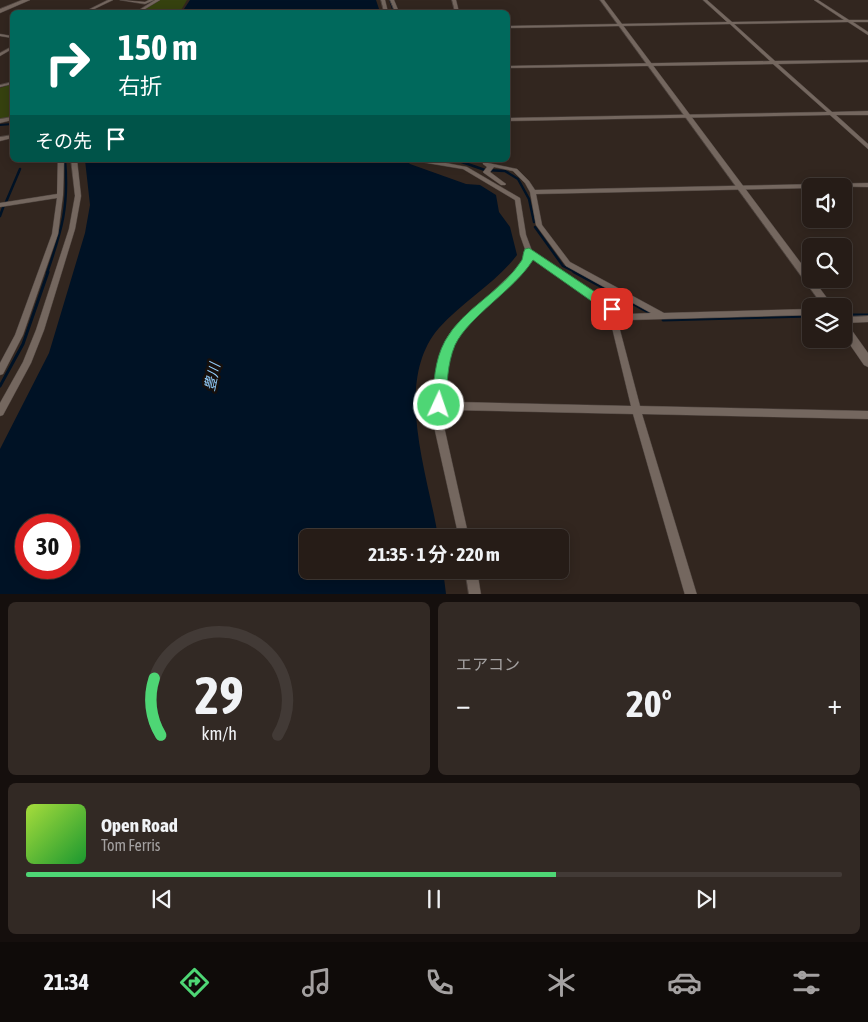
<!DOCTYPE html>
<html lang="ja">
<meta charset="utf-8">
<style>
body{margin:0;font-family:"Asap Condensed","Noto Sans JP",sans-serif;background:#322924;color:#f1f3f6;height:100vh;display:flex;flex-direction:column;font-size:19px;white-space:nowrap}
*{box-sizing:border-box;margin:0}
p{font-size:16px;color:#a4a1a1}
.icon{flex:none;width:28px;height:28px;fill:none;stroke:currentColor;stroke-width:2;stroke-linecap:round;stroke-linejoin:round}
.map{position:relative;height:594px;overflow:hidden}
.sheet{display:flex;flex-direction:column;gap:8px;padding:8px;background:#150f0d;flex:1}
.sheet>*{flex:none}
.hud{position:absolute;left:10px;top:10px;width:500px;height:152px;border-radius:8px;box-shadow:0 2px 12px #0003,0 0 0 1px #423a36;background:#00695c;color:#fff;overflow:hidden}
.fabs{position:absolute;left:802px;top:178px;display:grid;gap:10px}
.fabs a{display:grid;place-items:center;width:50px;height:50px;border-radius:8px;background:#261c17;box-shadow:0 2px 12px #0003,0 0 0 1px #423a36;font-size:25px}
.speed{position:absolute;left:15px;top:514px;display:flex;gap:10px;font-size:25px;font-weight:700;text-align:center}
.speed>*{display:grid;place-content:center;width:65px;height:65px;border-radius:50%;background:#261c17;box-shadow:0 2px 12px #0003,0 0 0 1px #423a36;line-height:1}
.speed .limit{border:8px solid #d22;background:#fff;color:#111}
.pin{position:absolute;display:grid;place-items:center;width:42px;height:42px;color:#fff;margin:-21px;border-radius:10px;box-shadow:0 2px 8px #0006}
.me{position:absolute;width:55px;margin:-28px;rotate:3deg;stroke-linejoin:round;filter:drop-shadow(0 0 4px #0008)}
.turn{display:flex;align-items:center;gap:18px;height:105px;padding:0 25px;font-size:22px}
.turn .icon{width:65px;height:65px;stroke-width:2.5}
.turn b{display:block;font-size:35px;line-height:42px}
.then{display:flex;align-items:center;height:48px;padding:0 25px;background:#0003;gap:10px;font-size:19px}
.big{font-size:38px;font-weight:700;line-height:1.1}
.sheet .tile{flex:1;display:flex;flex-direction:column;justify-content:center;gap:8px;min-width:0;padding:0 18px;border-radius:8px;background:#322924}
.sheet .dial{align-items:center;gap:0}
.dial svg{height:130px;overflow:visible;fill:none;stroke:#423a36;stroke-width:7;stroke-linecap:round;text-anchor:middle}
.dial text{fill:#f1f3f6;stroke:none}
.song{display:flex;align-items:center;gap:15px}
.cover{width:60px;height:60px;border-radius:8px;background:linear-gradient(135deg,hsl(80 70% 55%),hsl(130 70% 35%))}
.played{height:5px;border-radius:2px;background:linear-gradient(90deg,#4ed675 65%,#423a36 65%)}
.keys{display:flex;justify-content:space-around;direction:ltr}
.heat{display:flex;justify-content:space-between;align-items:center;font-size:28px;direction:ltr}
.sheet .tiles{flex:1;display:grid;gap:8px;grid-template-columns:1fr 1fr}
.tile:last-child{grid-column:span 2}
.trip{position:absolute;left:299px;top:529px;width:270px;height:50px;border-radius:8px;background:#261c17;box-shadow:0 2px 12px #0003,0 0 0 1px #423a36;font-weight:700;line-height:50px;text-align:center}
.dock{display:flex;height:80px;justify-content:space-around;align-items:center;background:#0f0b09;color:#a4a1a1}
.dock .icon{width:35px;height:35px}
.dock .selected{color:#4ed675}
.dock b{font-size:22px;color:#f1f3f6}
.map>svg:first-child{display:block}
.green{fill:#36420f}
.water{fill:#001225;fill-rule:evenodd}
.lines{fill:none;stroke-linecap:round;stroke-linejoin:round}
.stream-far2{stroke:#001225;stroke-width:2}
.stream-far1{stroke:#001225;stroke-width:2.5}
.stream{stroke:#001225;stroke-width:3}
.minor-casing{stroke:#4e443f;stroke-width:1}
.tertiary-casing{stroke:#4e443f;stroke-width:1}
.secondary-casing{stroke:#4e443f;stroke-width:1}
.minor{fill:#74675f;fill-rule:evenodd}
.tertiary{fill:#74675f;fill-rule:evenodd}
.secondary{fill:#74675f;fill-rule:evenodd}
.route{fill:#4ed675;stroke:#338b4c}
.labels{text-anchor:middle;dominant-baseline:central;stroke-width:5;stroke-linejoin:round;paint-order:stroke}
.water-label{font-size:14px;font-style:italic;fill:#94cffe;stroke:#16100d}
</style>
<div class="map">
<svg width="868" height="595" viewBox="0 0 868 595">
<rect width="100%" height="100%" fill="#32261f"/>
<path class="green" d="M160,0H187L180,12H140Z
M12,84V118L0,119V88Z"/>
<path class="water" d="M190,0H376L380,12H182Z
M85,160H406L410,164L466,184L480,185L496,195L499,212L510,227L517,255C496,283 462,302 439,328C392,382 429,477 438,537L308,538V570H443L446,594H0V449L49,353L85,233L90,205ZM26,525H69V568H26Z"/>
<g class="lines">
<path class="stream-far2" d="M390,0L394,12
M0,125L12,124
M456,160L459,161"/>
<path class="stream-far1" d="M456,160L485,170L505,171L518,179L529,199L534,222
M6,202L20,169
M0,216L4,205
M535,227L563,266L577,273
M47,273C62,230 69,206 65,160"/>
<path class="stream" d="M574,272L650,313
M844,315H868
M663,320L811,316
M0,386L23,344L48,272"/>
<defs>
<path id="minor" d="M108,0H113L88,12H84Z
M120,0L145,2L149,0H154L145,4Z
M155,0H160L140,12H136Z
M381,0H385L388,12H384Z
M390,0H394L399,12H395Z
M452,0H456L459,12H455Z
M703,0H707L732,22L844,20L814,0H818L849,20H868V22H853L868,32V35L848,22L734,24L775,61L868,60V62L778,64L832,112L868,111V115H836L868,144V149L830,115L508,121V118L827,112L773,64L508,68V66L770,61L730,24L508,28V26L727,22Z
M0,34L12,36V38L0,36Z
M11,47H12V49L0,56V53Z
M12,82V84L0,87V85Z
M12,117V120L0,123V119Z
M12,135V138L0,141V137Z
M58,160H64L63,195L58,234L23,335L3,374L0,375V363L15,335L52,234L57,198L0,207V203L57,194Z
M71,160H77L81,196L75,229L44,330L31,363L3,415L0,416V403L23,362L36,330L69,229L75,196Z
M418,160H430L467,167L520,198L526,235L532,251L614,307L629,314L651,313L566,266L536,225L530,192L525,183L513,171L494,167L490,172L506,184L505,185H501L484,173L483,172L487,167L483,164V162L517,169L529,181L535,190L868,183V187L811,186V188L536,194L542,225L570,262L664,313L811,309V315L628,320L616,315L640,406L868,411V419L642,414L697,595H685L633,414L453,410L450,409L444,394L443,422L469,538H459L433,422L437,373L445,344L456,327L512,273L525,258L526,252L520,235L515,200L463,169L421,162ZM532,257L608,311L631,406L456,402L445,375L453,345L462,331L518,277L530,261Z
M868,316V322L844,323V317Z
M465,570H477L481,595H469Z"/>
<path id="tertiary" d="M600,0H604L833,306H823Z
M844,324L848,325L868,353V367L864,365L844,336Z"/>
<path id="secondary" d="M22,0H30L0,13V9Z"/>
</defs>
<use href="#minor" class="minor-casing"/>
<use href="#tertiary" class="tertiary-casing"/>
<use href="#secondary" class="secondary-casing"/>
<use href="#minor" class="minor"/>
<use href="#tertiary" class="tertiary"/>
<use href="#secondary" class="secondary"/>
</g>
<path class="route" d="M529,248L616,306V312H607L533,260C514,290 469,316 455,345C447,364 447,385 446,405L444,410L439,412L434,410L432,405C434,384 434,361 445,341C463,308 502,292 522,260C523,257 523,253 525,249Z"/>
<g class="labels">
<g class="water-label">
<text transform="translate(212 377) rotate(-78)">豊川</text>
</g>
</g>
</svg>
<div class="fabs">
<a><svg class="icon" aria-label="sound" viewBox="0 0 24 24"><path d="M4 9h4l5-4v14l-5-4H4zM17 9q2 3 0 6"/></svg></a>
<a><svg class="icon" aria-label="search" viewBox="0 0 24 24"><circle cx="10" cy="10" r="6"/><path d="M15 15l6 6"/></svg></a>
<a><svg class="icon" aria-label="layers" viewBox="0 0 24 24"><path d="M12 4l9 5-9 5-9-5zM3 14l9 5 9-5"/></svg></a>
</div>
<div class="speed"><div class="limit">30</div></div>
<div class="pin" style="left:612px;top:309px;background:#d93025"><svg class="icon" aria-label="arrive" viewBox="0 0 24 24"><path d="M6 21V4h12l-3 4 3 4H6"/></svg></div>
<svg class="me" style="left:439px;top:405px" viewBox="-20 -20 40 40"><circle r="17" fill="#4ed675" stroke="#fff" stroke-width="3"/><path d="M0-11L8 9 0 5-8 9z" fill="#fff"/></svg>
<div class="trip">21:35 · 1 分 · 220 m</div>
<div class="hud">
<div class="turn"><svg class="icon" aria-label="right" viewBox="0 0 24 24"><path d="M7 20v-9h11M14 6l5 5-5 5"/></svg><div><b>150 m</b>右折</div></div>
<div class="then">その先<svg class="icon" aria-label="arrive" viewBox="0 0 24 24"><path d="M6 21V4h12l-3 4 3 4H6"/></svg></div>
</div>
</div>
<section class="sheet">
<div class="tiles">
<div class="tile dial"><svg viewBox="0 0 100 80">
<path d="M14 69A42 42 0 1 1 86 69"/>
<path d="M14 69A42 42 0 0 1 10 34" stroke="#4ed675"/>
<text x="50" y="56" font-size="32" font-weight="700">29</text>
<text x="50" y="72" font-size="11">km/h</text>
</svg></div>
<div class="tile"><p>エアコン</p>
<div class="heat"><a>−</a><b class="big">20°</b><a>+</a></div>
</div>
<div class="tile">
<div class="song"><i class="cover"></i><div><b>Open Road</b><p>Tom Ferris</p></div></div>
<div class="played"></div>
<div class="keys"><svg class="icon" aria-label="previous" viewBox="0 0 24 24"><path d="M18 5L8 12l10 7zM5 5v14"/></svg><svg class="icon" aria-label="pause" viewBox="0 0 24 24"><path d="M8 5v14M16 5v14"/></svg><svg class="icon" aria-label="next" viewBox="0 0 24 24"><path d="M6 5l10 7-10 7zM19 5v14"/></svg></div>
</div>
</div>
</section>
<nav class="dock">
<b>21:34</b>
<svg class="icon selected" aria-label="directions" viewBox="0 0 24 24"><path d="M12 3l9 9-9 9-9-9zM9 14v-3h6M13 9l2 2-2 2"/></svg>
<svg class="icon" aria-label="music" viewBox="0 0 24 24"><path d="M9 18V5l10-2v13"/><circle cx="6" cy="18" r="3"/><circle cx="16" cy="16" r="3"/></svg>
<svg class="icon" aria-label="phone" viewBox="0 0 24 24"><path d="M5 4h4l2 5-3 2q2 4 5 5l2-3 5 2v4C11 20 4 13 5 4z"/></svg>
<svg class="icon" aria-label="climate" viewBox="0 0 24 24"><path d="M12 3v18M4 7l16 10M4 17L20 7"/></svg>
<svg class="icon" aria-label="car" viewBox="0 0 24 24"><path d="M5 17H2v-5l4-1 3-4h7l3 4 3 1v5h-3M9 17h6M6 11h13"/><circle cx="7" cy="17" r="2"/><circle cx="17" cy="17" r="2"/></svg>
<svg class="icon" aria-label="filters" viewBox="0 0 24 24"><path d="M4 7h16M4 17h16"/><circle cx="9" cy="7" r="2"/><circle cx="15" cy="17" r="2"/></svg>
</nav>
